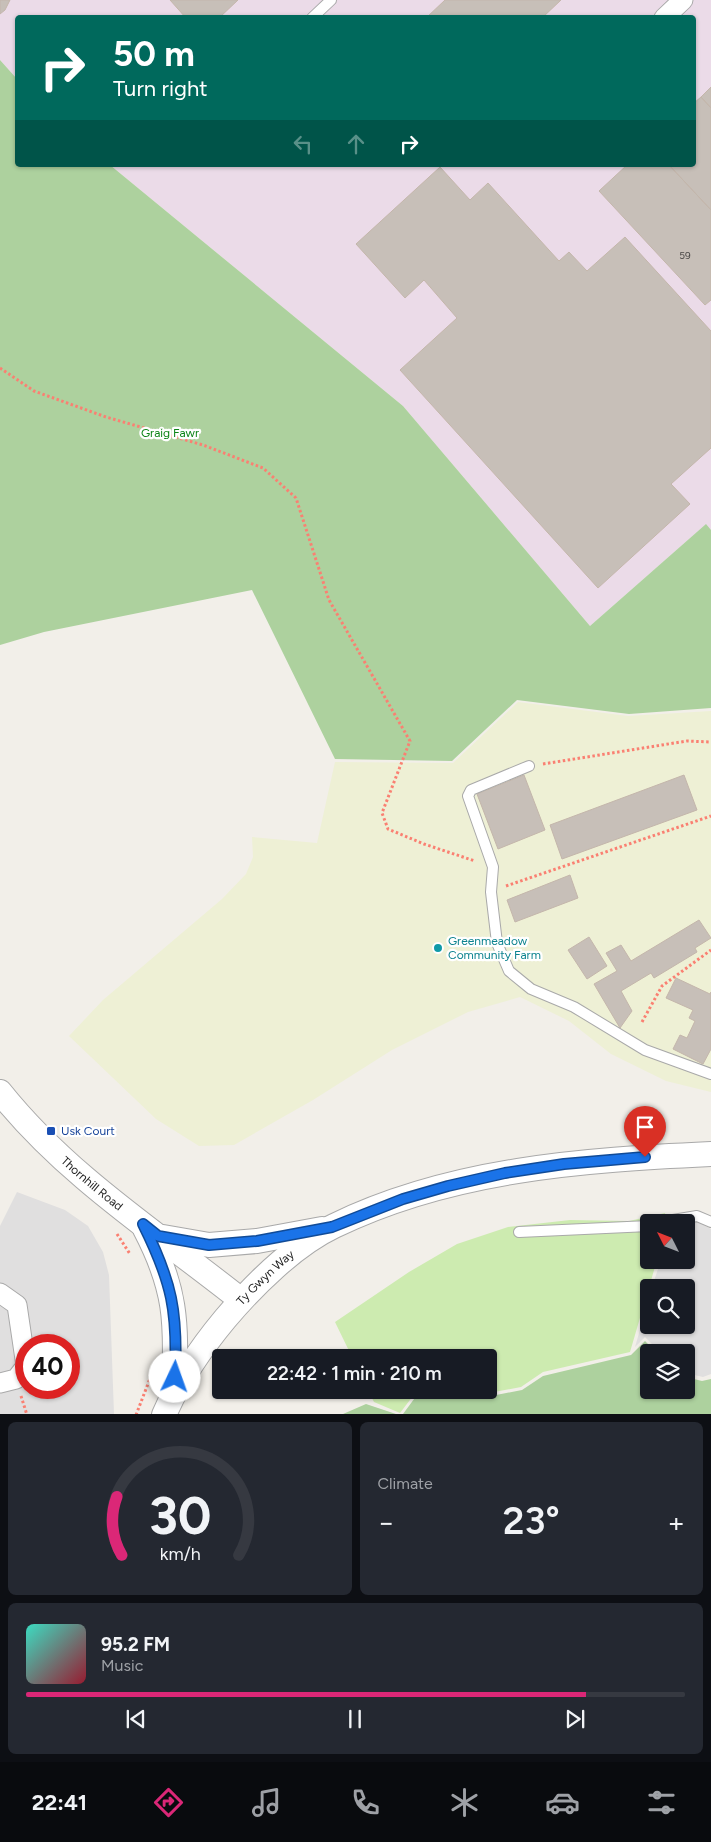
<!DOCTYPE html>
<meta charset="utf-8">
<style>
body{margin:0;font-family:Figtree,sans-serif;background:#242831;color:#f1f3f6;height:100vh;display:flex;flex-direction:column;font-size:19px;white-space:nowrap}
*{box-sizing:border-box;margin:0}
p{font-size:16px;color:#9ea1a6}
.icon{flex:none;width:28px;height:28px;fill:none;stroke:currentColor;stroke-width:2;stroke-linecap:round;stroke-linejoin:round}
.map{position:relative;height:1414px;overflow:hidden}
.side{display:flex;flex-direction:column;gap:8px;padding:8px;background:#0d0f14;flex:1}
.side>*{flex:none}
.guide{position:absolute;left:15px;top:15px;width:681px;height:152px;border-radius:5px;box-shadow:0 1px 4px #0004;background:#00695c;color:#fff;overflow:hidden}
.needle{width:32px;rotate:312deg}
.tools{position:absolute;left:640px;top:1214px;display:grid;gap:10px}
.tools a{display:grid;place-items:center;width:55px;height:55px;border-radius:5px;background:#171b24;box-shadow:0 1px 4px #0004;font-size:25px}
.speed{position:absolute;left:15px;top:1334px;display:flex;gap:10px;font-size:25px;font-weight:700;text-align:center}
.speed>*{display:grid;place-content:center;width:65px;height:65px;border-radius:50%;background:#171b24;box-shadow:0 1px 4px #0004;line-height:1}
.speed .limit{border:8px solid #d22;background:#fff;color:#111}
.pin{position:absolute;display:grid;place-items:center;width:42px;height:42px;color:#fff;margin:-51px -21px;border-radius:50% 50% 50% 0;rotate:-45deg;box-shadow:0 0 5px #0007}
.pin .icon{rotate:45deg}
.me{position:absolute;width:55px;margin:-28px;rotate:3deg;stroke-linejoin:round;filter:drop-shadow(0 0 4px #0008)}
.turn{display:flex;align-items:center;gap:18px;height:105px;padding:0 15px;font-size:22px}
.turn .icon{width:65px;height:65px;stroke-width:2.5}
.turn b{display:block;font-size:35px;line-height:42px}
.lanes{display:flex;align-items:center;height:48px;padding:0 15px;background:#0003;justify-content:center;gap:25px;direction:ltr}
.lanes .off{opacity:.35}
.big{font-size:38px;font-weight:600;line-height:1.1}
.side .card{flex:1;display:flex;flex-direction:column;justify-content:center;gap:8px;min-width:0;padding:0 18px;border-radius:8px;background:#242831}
.side .dial{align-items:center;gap:0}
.dial svg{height:130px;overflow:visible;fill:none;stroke:#363941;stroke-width:7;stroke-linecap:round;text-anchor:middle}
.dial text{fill:#f1f3f6;stroke:none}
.song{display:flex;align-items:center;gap:15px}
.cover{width:60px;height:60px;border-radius:8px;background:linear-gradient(135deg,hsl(170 70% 55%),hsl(350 70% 35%))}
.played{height:5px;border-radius:2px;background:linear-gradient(90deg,#db2777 85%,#363941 85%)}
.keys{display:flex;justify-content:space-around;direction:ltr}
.heat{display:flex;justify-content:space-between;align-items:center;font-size:28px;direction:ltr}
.side .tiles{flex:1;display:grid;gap:8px;grid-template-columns:1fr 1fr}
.card:last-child{grid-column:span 2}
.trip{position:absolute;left:212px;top:1349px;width:285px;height:50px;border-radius:5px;background:#171b24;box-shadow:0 1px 4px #0004;font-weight:600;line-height:50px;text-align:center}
.dock{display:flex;height:80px;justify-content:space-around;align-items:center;background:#090b0e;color:#9ea1a6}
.dock .icon{width:35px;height:35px}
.dock .selected{color:#db2777}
.dock b{font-size:22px;color:#f1f3f6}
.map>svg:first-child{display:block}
.residential{fill:#e0dfdf;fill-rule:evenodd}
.industrial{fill:#ebdbe8}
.farmland{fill:#eef0d5}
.grass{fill:#cdebb0}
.forest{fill:#add19e}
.building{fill:#c7bfb8;stroke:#c4b6ab}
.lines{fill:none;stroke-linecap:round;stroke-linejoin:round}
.service-casing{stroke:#a9a9a9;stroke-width:12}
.minor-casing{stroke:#a9a9a9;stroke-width:21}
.tertiary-casing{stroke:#a9a9a9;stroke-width:26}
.path{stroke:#fa8072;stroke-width:3;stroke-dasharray:2.5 2.5;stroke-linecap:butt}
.service{stroke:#fff;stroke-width:10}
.minor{stroke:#fff;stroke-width:19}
.tertiary{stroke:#fff;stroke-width:24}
.route-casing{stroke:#114b97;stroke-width:12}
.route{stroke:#1a73e8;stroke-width:9}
.culture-dot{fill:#0f9aa8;stroke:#fff;stroke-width:2}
.transit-dot{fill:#1a4fb4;stroke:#fff;stroke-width:2}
.labels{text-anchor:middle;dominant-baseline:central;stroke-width:4.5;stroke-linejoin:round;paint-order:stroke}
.number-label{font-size:10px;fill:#4b4948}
.park-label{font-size:12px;fill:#0c8416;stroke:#fff}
.culture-label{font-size:12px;fill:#0d838f;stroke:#fff;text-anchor:start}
.transit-label{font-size:12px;fill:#164399;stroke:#fff;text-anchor:start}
.street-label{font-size:12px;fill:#222;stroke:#fff}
</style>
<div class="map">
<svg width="711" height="1415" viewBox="0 0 711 1415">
<rect width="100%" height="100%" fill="#f2efe9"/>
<path class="residential" d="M17,1192L65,1210L88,1226L103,1252L109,1275L114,1414H0V1226ZM26,1345H69V1388H26Z
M696,1221L711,1229V1374L703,1377L686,1373V1352H660L645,1337L635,1347L649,1299V1325H686V1288L652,1287L661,1260H686V1222Z"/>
<path class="industrial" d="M0,0H711V530L705,525L590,626L403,406L110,165H694V18H18L17,79L0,60Z"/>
<path class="farmland" d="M518,702L628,716L711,711V1092L666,1081L611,1054L569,1021L520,997L468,1012L392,1050L313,1100L234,1145L199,1146L156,1119L69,1036L103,1000L222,899L246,874L253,857L252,837L317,843L335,762L453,763Z"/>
<path class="grass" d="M665,1213L666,1222H649V1260H657L630,1352L543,1372L521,1387L489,1393L470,1390H489V1358L352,1357L335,1322L409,1272L457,1244L508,1227L570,1220L629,1221Z
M368,1390H428L416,1392L400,1413L374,1402Z"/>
<path class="forest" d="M0,60L17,79L18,165H110L403,406L590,626L706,524L711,530V708L629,714L517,700L452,761L335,759L252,590L44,632L0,645Z
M645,1341L656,1352H649V1390H686V1377L702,1381L711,1379V1414H403L417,1395L449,1390L491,1396L522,1390L543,1376L631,1355Z
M366,1404L396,1414H343Z"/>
<path class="building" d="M0,0H10L5,10L0,14Z
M170,0H238L219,18H186Z
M445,0H561L542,18H426Z
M711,87V108L701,97Z
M701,97L711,108V210L669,165H694V103Z
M627,165H669L711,210V300L705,305L599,191Z
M440,167L470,200L488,183L559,261L569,252L587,271L625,237L711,331V448L671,484L690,504L598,588L400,370L457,318L424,280L405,298L356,244Z
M524,775L545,830L498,849L477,794Z
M684,775L697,810L562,859L550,825Z
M570,875L578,898L515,922L507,900Z
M699,920L711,938L695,948L697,952L654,978L651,973L621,991L632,1011L620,1028L594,984L617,971L606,953L621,945L631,961Z
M589,937L607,966L587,979L568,950Z
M676,978L710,994L711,992V1049L703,1064L673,1049L680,1035L687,1038L695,1021L689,1018L693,1010L666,998Z"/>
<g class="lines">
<defs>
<path id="service" d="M312,18L331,0
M529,766L471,790L468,796L493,867L491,892L497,943L509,971L531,989L574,1007L645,1050L711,1074
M661,1222L697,1216L711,1222
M519,1232L649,1226"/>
<path id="minor" d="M664,18L683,0
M0,1293L17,1305L26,1366L16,1379L0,1383"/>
<g id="tertiary">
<path id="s1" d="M0,1092C67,1176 158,1234 241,1300"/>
<path d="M145,1229C176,1288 177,1322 174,1387"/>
<path d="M163,1237L209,1245L257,1241L322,1229"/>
<path id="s2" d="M164,1415C180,1378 200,1349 225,1319C253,1286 294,1245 334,1226C451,1169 583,1160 711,1154"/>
</g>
</defs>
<use href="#service" class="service-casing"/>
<use href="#minor" class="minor-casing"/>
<use href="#tertiary" class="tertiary-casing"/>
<path class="path" d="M0,368L34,391L106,417L203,445L263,468L296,498L329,600L410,741L382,813L388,829L424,844L475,861
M543,764L687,741L711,742
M506,886L711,816
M642,1022L662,986L711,950
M117,1234L130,1254
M21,1396L27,1415
M136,1415L151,1376"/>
<use href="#service" class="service"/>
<use href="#minor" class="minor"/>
<use href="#tertiary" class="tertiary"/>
</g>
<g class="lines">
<defs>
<path id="route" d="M175,1377C178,1312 172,1282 143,1224L158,1236L209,1245L257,1241L332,1227L403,1199L448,1186L505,1173L564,1164L645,1157"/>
</defs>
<use href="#route" class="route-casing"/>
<use href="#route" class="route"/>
</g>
<circle class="culture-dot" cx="438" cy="948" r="5"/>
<rect class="transit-dot" x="46" y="1126" width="10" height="10" rx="2.5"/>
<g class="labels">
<g class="number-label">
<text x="685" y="255">59</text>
</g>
<g class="park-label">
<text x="170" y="433">Graig Fawr</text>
</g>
<g class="culture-label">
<text x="448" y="941">Greenmeadow<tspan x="448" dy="14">Community Farm</tspan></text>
</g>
<g class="transit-label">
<text x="61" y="1131">Usk Court</text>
</g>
<g class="street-label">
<text stroke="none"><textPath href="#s1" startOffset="130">Thornhill Road</textPath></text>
<text stroke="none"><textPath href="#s2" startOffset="172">Ty Gwyn Way</textPath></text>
</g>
</g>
</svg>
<div class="tools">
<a><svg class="needle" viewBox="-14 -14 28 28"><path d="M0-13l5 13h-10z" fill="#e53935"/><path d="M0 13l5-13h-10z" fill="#9ea1a6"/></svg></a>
<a><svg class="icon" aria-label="search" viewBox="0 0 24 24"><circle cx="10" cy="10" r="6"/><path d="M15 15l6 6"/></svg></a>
<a><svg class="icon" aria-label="layers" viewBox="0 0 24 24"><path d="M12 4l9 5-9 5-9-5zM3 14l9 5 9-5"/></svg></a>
</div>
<div class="speed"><div class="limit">40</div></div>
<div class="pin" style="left:645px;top:1157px;background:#d93025"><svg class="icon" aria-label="arrive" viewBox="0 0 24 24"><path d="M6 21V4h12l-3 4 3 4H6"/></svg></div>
<svg class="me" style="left:175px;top:1377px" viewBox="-20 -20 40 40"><circle r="19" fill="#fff"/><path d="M0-13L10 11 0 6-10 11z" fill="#1a73e8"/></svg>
<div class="trip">22:42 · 1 min · 210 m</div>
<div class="guide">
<div class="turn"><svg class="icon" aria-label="right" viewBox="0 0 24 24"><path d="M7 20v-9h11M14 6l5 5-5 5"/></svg><div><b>50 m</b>Turn right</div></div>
<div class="lanes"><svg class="icon off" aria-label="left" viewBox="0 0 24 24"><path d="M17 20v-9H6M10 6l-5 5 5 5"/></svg><svg class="icon off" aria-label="ahead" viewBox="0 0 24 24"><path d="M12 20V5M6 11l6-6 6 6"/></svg><svg class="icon" aria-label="right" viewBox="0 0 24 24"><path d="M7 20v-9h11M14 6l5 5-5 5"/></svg></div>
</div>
</div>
<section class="side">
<div class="tiles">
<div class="card dial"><svg viewBox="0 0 100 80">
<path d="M14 69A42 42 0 1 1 86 69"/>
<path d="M14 69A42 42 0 0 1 11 33" stroke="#db2777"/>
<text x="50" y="56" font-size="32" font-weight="700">30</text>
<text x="50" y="72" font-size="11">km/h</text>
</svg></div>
<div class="card"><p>Climate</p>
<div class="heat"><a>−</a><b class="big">23°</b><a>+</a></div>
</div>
<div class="card">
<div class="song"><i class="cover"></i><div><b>95.2 FM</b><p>Music</p></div></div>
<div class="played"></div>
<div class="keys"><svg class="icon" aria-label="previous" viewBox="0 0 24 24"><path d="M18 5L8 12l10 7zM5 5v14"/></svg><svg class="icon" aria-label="pause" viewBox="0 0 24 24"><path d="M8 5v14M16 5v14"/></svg><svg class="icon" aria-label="next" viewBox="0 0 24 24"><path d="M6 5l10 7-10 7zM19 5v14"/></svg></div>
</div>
</div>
</section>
<nav class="dock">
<b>22:41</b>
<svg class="icon selected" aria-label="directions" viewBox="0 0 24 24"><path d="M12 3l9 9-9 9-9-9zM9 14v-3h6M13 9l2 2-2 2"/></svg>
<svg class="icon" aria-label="music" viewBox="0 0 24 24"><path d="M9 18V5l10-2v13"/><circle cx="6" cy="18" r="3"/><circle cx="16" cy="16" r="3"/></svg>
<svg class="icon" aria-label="phone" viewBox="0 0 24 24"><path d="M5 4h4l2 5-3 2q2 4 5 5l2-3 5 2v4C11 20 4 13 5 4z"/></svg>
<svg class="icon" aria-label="climate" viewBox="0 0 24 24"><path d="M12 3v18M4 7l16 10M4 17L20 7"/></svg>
<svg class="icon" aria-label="car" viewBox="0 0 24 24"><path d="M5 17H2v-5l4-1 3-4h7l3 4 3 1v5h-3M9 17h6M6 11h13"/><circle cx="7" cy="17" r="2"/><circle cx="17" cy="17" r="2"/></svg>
<svg class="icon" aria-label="filters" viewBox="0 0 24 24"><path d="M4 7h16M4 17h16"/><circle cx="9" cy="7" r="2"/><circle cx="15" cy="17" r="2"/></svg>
</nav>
